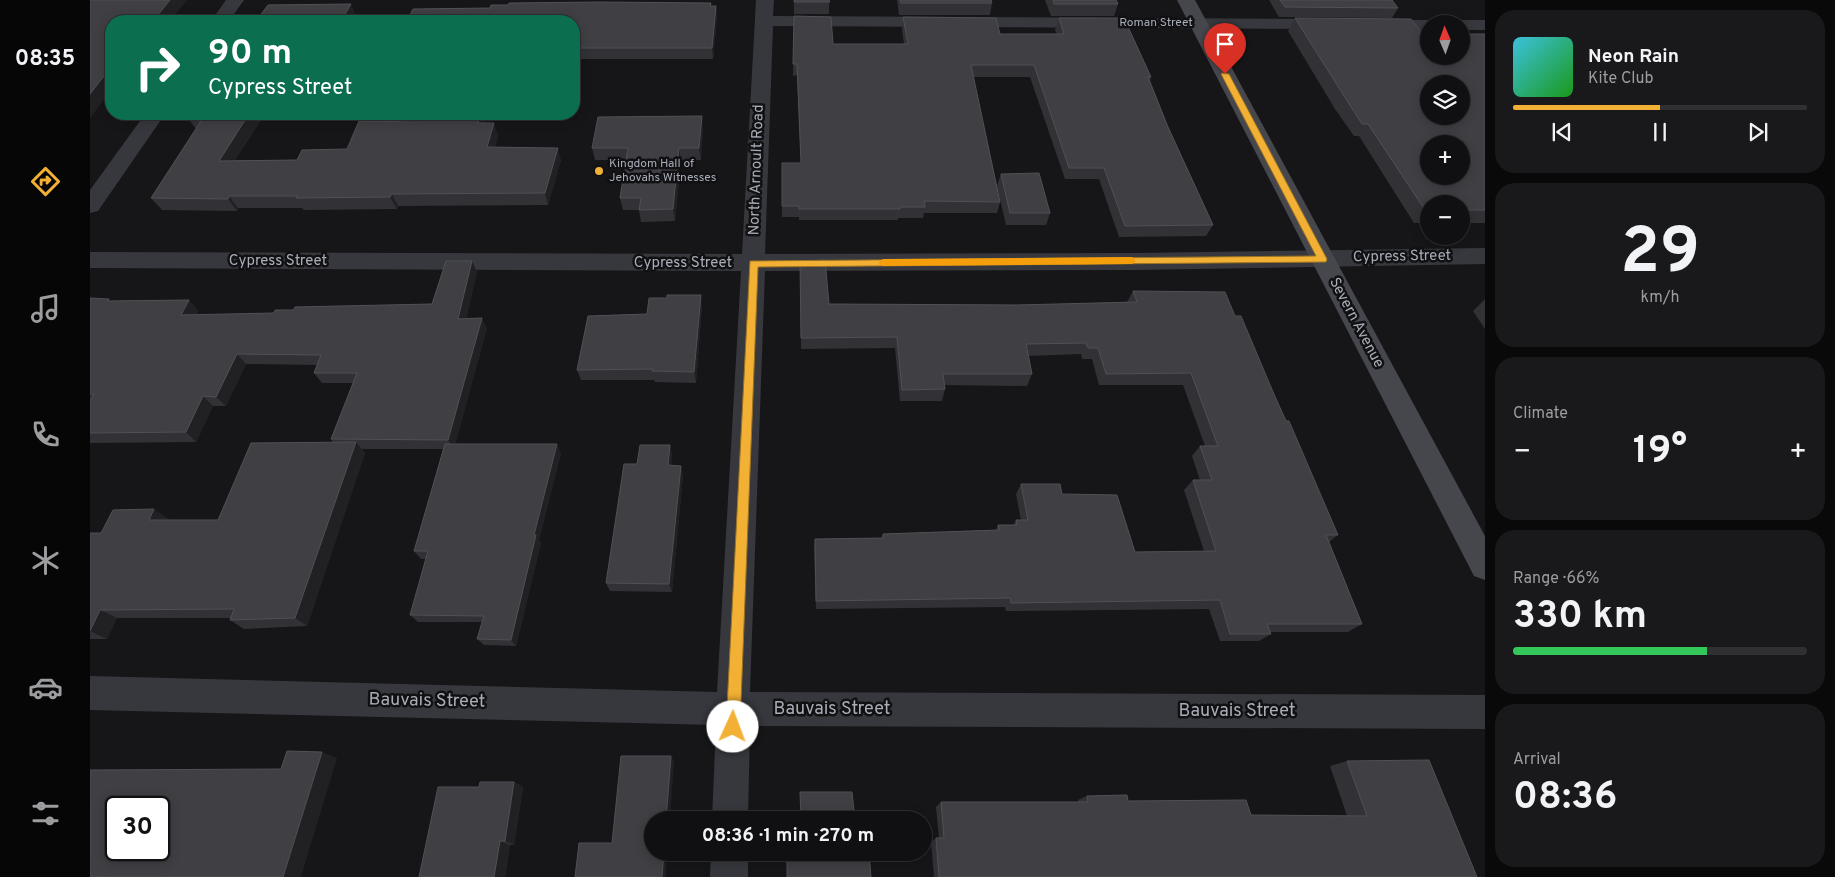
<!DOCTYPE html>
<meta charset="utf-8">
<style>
body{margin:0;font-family:Overpass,sans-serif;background:#19191b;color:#f1f3f6;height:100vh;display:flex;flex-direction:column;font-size:19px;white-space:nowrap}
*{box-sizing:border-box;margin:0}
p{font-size:16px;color:#9c9d9f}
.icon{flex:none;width:28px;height:28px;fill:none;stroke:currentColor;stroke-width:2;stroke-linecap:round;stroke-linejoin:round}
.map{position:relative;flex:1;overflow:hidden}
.sheet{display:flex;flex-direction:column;gap:10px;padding:10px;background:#09090a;width:350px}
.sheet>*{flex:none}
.banner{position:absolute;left:15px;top:15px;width:475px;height:105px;border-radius:20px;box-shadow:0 2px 12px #0003,0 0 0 1px #303032;background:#0b6e4f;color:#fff;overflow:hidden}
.needle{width:32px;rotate:358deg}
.controls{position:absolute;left:1330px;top:15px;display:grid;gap:10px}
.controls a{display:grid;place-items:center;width:50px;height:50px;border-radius:50%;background:#101012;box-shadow:0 2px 12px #0003,0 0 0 1px #303032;font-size:25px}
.speed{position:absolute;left:15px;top:796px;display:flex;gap:10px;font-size:25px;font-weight:700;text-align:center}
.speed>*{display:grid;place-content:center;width:65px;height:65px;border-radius:50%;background:#101012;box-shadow:0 2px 12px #0003,0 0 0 1px #303032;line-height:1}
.speed .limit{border:2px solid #111;border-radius:8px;background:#fff;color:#111}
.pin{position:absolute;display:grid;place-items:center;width:42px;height:42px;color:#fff;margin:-51px -21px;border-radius:50% 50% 50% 0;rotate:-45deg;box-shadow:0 0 5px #0007}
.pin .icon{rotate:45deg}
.me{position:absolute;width:55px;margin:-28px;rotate:2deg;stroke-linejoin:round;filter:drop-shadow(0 0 4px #0008)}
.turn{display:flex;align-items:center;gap:18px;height:105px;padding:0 20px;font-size:22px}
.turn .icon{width:65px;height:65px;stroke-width:2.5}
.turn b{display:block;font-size:35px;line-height:42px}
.big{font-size:38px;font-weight:700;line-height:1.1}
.sheet .widget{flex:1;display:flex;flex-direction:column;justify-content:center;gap:8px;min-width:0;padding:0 18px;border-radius:20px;background:#19191b}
.sheet .dial{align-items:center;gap:0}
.dial b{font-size:65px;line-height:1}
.song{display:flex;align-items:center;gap:15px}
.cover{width:60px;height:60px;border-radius:8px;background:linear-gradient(135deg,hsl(190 70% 55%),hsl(120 70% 35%))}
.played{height:5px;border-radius:2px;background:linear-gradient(90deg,#f2b134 50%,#303032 50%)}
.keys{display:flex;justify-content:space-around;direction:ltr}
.heat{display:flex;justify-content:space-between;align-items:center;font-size:28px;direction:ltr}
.charge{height:8px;border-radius:4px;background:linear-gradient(90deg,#34c759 66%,#303032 0)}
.trip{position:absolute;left:554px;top:811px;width:288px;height:50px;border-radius:25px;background:#101012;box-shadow:0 2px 12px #0003,0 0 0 1px #303032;font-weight:700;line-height:50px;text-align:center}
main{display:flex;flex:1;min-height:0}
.tabs{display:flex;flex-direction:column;width:90px;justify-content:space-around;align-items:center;background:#060607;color:#9c9d9f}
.tabs .icon{width:35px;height:35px}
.tabs .current{color:#f2b134}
.tabs b{font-size:22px;color:#f1f3f6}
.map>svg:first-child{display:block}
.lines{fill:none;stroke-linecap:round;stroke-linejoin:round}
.street{fill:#37383d;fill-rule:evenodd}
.secondary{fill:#45474d;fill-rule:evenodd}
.wall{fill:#323236}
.shaded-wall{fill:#212124}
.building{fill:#3f3f44;stroke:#4f5156;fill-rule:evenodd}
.route{fill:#f2b134;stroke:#9d7322}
.slow{fill:#f59e0b}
.poi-dot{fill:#f2b134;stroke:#111113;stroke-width:2}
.labels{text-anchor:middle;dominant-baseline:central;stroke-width:5;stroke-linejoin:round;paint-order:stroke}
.far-street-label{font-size:12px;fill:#a8adb8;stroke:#111113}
.far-poi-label{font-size:12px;fill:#a8adb8;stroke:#111113;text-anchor:start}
.street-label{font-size:15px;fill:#a8adb8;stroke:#111113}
.near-street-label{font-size:18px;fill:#a8adb8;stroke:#111113}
</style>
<main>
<nav class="tabs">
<b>08:35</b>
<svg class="icon current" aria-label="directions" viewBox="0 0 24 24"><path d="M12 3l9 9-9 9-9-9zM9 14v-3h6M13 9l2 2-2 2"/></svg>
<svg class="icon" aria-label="music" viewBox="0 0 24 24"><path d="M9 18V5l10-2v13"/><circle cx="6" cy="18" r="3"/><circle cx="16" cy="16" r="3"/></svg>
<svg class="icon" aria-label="phone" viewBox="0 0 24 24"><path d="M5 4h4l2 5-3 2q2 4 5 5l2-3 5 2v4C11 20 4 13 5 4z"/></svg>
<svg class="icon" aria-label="climate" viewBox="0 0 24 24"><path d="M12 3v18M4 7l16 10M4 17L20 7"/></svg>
<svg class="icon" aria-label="car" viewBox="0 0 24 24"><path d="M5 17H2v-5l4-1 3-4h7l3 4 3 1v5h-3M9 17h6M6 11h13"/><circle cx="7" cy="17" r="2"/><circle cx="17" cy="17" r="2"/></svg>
<svg class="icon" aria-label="filters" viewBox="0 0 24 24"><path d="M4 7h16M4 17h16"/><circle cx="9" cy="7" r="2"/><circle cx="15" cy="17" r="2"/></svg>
</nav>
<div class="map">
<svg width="1395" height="877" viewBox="0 0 1395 877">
<rect width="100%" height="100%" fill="#161618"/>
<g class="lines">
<path class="street" d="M136,0H154L139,21H121Z
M666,0H684L683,16L1240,19L1246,20L1249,24L1246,28L1240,29L683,26L675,254L1046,253L1395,248V264L1046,270L675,271L660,692L1395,695V729L660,726L658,820H622L626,725L0,710V676L627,692L651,271L0,268V252L652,254Z
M1288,20H1339L1347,24H1339V30L1282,29L1279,25L1282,21Z
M1371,20H1395V30H1371V24H1363Z
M55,114H75L8,211L0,213V190Z
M621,852H658V877H620Z"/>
<path class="secondary" d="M1087,0H1105L1395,536V580L1384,576Z"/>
</g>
<path class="wall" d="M704,0H739V14H704Z
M807,0H901L902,3L900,15H809Z
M955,0H1026L1028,4L1024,16H961Z
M1179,0H1302L1308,8L1302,18L1189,17Z
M621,3V6H626L627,17L623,59H484V21L400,8Z
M704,16L743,44H814L812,29L813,17L910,34H967L965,30L969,18L1061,77L1060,81L1078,127L1123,225L1116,236L1029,237L1009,179H975L940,77H883L910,202L907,213H834L833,218H808V220H709V217H692V163H711L707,75L703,76Z
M1205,18L1333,34H1395V223H1371V204H1339V223H1324L1269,136H1264L1245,109L1198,31Z
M101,114H175L145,160H207L257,149L396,123L408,135L405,147L471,160L458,205L308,206L307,209L214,210L212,208H148L147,211L72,210L61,198L106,129L98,118Z
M613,128L611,160H591L585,221L551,222L549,210H533L530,198L536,160H505L502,148Z
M911,174L960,213L956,225H916L907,186Z
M382,261L387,272L376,319L397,328L365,444L471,453L449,540L451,543L426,646L394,645L387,639L392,622H328L320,615L336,559H331L324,551L353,449H272L275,453L217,626L154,629L140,620L141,618H27L17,639H0V533H11L79,519L78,520H128L243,442L241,439L263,383H232L224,373L227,365L156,364L136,406H123L106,442L0,443V298L21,301L99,300L108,311L106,315L184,313L203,310L342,304Z
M710,261L739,304L927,305L1037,302L1043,291L1145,316L1183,392L1248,535L1239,542L1272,624L1258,632H1180L1181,634L1169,641H1130L1119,609L916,611L915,607L726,609L724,548L725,539L791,538L793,534L906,530L908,525H923L926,520H931L926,494L931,484L972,494L1045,552L1114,551L1094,490L1103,480H1110L1102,456L1110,446H1115L1093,385H1009L1002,359H992L991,354L938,356L942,374L937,386L854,385L855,389L852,401H810L805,348L711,349Z
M1395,299V329L1383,311Z
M612,306L606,383L565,382L564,380H491L487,370L557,314Z
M580,445L582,455L581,465L593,475L582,592L520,591L516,583L547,464Z
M1257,761L1387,877H844L841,842L846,838H849L846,807L851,802H988V800L997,796L1038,801L1161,815L1257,816L1240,766Z
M424,782L433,787L424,845H420L415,877H329L389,787Z"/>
<path class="shaded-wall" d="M80,0H97L80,21H63Z
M261,4L266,16L264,21H251Z
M626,6L627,17L623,59L622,48Z
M21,67V90L0,118V94Z
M159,114H175L137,172L129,161Z
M391,114H393L396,123H388Z
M612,116L613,128L611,160L609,148Z
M404,123L408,135L402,159L397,147Z
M468,148L471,160L458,205L455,193Z
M589,148L591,160L585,221L583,209Z
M302,194L308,206L307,209L300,197Z
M139,196L148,208L147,211L138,199Z
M382,261L387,272L374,329L368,319Z
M611,295L612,306L606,383L604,372Z
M99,300L108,311L100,325L91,315Z
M392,318L397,328L364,450L358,440Z
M147,354L156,364L136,406L126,397Z
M113,396L123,406L106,442L96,432Z
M266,442L275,453L217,626L205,618Z
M467,444L471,453L449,540L451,543L426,646L421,640L444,535Z
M580,445L582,455L580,475L578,465Z
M591,466L593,475L582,592L579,584Z
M64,509L79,519L73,530L59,520Z
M10,610L27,618L17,639L0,631Z
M232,752L247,758L211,877H193Z
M581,756L584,761L580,820H576Z
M424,782L433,787L424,845L415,841Z
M410,841L420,845L415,877H404Z
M574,852H577L576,877H572Z"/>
<path class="building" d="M0,0H80L63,21H21V67L0,94Z
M704,0H739L740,2H704Z
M810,0H901L902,3H811Z
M963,0H1026L1028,4H964Z
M1190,0H1302L1308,8L1195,7Z
M510,2L621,3L620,6H626L622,48H484V21H317L323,9L400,8L401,5H418L419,3Z
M261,4L251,21H166L178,5Z
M704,16L741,17L743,44H818L813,17L906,18L910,34H974L969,18H1034L1061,77H1058L1078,127L1123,225L1035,226L1014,168H979L944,65H881L910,202L834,201L835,207H810V209H709V206H692V163H711L707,64H703Z
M1205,18L1321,19L1333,34H1339V56H1371V34H1395V210H1371V204H1339V210H1335L1278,124H1272L1254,96ZM1339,84H1371V116H1339ZM1339,144H1371V176H1339Z
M101,114H159L129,161L207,160L212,150L257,149L269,121L328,122L331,114H391L388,123H404L397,147L468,148L455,193L302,194L300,197L206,198L207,196H139L138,199L61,198L111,121H108L111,117L98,118Z
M612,116L609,148H589L583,209L549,210L551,198H530L538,148H502L508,117Z
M949,173L960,213H920L911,174Z
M735,260L739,304L927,305L1047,302L1043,291L1135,292L1145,316H1151L1183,392L1196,421H1199L1248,535H1236L1272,624H1177L1181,634H1140L1130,600L921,603L920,598L726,601L725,539L793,538V534L909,530L908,525H927L926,520H938L931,484H970L972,494L1027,495L1045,552L1126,551L1103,480H1122L1110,446H1128L1101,373L1016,374L1008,348H998L996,343L936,344L942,374H853L855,389L812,390L807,337L711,338L710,261Z
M356,261H382L368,319L392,318L358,440L241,439L267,373H224L231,355L147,354L126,397L113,396L96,432L0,433V401L4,394H0V298L19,299L18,301L99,300L91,315L184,313L185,310H203L205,307L342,304Z
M577,295H611L604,372L562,371L563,369L487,370L498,316L557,314L559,298H577Z
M266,442L205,618L140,620L144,609L10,610L0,631V533H11L23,510L64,509L59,520H128L161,443Z
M355,444H467L444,535H446L421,640L387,639L394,616L320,615L338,551H324Z
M550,445H580L578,465L591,466L579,584L516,583L534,464H547Z
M197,751L232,752L193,877H0V770L191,769ZM26,808H69V850H26Z
M531,756H581L576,820H562V852H574L572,877H485L489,843H522Z
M1339,760L1387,877H849L846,838H854L851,802H998L997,796L1037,795L1038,801L1156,800L1161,815L1277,816L1257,761Z
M390,782H424L415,841H410L404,877H329L348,787H389Z
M710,792H762L765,820H711Z
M697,852H779L781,877H697Z"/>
<path class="route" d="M1132,73L1139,74L1237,259L1236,262L668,267L650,727L648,732L643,734L638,732L636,727L660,261L1226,256L1131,74Z"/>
<path class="slow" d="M1042,257L1046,261L1042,264L793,266L788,263L793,259Z"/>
<circle class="poi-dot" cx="509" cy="171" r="5"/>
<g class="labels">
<g class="far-street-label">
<text x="1066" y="23">Roman Street</text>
</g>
<g class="far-poi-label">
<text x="519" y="164">Kingdom Hall of<tspan x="519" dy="14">Jehovahs Witnesses</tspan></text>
</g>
<g class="street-label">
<text transform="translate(667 170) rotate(-88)">North Arnoult Road</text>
<text transform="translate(1312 257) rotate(-1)">Cypress Street</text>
<text x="188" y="261">Cypress Street</text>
<text x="593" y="263">Cypress Street</text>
<text transform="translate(1266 323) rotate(62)">Severn Avenue</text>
</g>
<g class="near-street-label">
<text transform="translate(337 701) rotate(1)">Bauvais Street</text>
<text x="742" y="709">Bauvais Street</text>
<text x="1147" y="711">Bauvais Street</text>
</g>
</g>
</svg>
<div class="controls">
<a><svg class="needle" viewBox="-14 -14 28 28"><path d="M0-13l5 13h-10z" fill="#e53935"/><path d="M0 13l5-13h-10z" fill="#9c9d9f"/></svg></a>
<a><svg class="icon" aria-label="layers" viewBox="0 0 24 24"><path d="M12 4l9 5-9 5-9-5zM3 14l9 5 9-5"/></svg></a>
<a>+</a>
<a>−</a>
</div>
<div class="speed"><div class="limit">30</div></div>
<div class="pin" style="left:1135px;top:74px;background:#d93025"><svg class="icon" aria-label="arrive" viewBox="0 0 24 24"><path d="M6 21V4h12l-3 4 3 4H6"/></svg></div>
<svg class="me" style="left:643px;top:727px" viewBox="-20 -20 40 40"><circle r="19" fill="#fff"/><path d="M0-13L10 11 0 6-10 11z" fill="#f2b134"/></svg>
<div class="trip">08:36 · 1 min · 270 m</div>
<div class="banner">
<div class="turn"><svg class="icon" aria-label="right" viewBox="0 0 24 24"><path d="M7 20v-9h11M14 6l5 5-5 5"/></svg><div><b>90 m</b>Cypress Street</div></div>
</div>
</div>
<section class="sheet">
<div class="widget">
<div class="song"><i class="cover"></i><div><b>Neon Rain</b><p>Kite Club</p></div></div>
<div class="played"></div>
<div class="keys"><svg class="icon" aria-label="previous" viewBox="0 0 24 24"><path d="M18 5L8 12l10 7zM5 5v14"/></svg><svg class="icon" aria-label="pause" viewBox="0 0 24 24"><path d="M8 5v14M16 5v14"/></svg><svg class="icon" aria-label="next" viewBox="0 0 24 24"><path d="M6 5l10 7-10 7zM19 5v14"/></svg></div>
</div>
<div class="widget dial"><b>29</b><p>km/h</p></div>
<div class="widget"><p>Climate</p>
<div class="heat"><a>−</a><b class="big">19°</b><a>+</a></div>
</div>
<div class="widget"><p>Range · 66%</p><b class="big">330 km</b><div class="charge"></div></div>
<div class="widget"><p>Arrival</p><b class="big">08:36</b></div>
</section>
</main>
